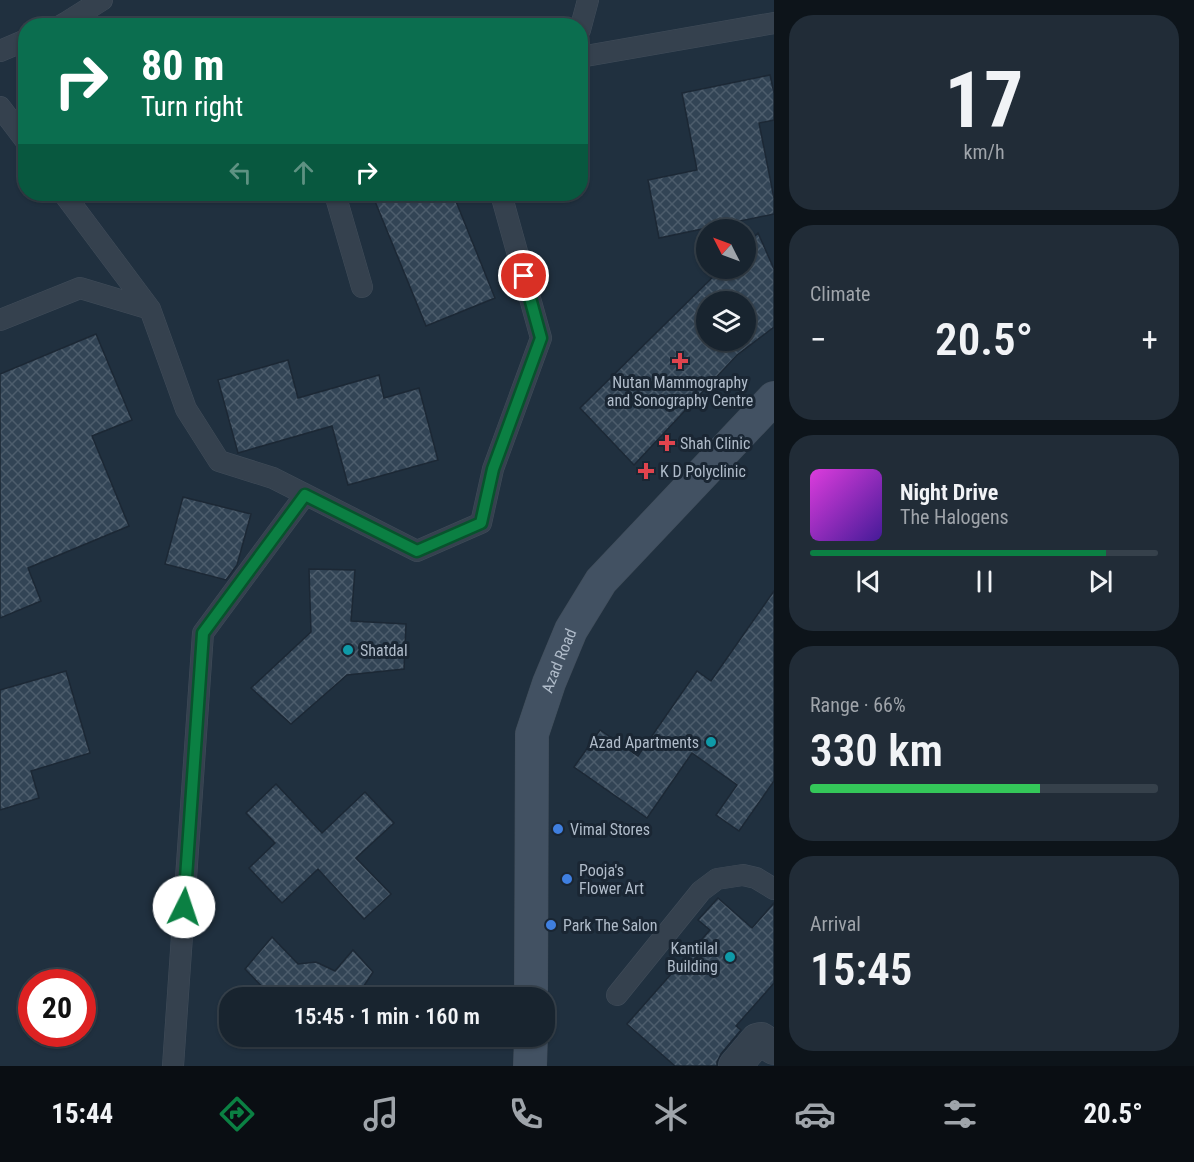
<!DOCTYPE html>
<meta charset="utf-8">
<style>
body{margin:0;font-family:"Roboto Condensed",sans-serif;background:#212c37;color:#f1f3f6;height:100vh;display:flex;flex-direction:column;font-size:22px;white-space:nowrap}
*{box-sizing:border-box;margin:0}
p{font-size:20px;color:#9fa4aa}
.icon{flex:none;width:33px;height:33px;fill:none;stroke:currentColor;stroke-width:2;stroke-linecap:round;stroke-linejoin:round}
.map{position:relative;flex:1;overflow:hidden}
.side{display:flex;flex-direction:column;gap:15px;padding:15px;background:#0d141a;width:420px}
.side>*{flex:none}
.hud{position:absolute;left:18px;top:18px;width:570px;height:183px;border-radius:24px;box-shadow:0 2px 4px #0004,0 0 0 2px #36414b;background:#0b6e4f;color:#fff;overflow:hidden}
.needle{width:39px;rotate:312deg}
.controls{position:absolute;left:696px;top:219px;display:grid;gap:12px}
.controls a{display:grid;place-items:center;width:60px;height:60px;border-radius:50%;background:#18242f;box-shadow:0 2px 4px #0004,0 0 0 2px #36414b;font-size:30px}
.speed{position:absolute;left:18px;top:969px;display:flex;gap:12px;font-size:30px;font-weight:700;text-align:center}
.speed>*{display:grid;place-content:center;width:78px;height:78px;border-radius:50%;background:#18242f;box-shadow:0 2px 4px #0004,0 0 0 2px #36414b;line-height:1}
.speed .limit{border:9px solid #d22;background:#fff;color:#111}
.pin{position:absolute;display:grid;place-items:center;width:51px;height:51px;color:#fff;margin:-26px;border:3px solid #fff;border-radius:50%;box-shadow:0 2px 6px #0007}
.me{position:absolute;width:66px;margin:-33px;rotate:4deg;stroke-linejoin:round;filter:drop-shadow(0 0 4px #0008)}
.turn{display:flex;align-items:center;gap:21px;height:126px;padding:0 24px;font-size:27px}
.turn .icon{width:78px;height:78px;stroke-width:2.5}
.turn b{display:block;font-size:42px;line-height:51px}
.lanes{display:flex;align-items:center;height:57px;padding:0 24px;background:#0003;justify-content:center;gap:30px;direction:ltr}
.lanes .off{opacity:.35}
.big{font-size:45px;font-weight:600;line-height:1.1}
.side .card{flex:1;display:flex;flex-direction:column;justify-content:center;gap:9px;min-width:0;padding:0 21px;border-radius:24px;background:#212c37}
.side .dial{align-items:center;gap:0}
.dial b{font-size:78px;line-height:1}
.song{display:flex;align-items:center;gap:18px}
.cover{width:72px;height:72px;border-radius:9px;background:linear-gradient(135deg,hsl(300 70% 55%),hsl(260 70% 35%))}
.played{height:6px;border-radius:3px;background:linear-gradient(90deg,#0b8043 85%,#36414b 85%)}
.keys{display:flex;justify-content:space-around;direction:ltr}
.heat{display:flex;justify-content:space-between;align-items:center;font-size:33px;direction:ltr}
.charge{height:9px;border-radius:4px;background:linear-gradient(90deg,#34c759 66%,#36414b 0)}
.trip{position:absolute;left:219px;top:987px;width:336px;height:60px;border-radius:24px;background:#18242f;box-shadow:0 2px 4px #0004,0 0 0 2px #36414b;font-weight:600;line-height:60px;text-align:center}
.tab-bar{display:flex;height:96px;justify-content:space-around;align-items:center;background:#0a0e13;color:#9fa4aa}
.tab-bar .icon{width:42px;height:42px}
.tab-bar .on{color:#0b8043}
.tab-bar b{font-size:27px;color:#f1f3f6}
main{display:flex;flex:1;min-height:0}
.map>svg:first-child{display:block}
.building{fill:url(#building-cross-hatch);stroke:#1c2835;stroke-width:1.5;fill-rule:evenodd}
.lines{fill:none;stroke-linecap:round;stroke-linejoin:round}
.lane-casing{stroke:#414d5a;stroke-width:22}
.street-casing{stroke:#414d5a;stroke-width:34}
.secondary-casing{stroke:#414d5a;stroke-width:34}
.lane{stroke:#35414e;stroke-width:21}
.street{stroke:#35414e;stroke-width:33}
.secondary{stroke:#425162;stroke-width:33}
.route-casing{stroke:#07532c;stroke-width:15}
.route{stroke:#0b8043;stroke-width:10}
.health-dot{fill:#e0444e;stroke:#1a2633;stroke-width:2}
.culture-dot{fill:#0f9aa8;stroke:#1a2633;stroke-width:2}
.shop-dot{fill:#3f7fe0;stroke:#1a2633;stroke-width:2}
.labels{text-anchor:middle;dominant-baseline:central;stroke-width:6;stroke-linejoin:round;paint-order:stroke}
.poi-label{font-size:16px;fill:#b0bcca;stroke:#1a2633;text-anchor:start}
.street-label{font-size:16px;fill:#b0bcca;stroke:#1a2633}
</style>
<main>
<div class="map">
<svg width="774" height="1066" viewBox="0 0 774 1066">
<defs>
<pattern id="building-cross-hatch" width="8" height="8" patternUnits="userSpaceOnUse" patternTransform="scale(1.5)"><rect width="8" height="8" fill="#324455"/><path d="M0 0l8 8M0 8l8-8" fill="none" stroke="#4d5d6c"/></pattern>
</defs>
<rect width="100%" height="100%" fill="#20303f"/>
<path class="building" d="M770,75L774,93V120L759,123L774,198V214L659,238L648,180L697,170L682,93Z
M372,194H453L495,298L426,326Z
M758,233L774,269V327L737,355L634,465L580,408L722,268H746V245ZM706,302H746V340H706Z
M96,334L132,420L92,436L129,526L28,568L41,601L0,618V374Z
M288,360L298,398L379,375L384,398L419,388L438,460L348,485L332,426L238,453L218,380Z
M183,497L251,514L237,565L226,580L165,564Z
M309,569L355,570L351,621L406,624L404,669L347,675L291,724L251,688L311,632Z
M774,591V781L739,831L716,815L737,785L692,753L647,818L574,767L600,730L638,756L697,671L711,681Z
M66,671L90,753L31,771L39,798L0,810V690Z
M276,784L322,833L365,792L394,823L356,858L391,894L364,919L318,869L282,903L249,868L275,843L246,813Z
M718,898L752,928L774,903V983L736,1026L741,1030L721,1054L717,1062V1066H675L627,1024L710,930L698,920Z
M272,937L298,964L316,962L335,971L353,950L373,972L356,998H273L245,969Z"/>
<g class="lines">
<defs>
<path id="lane" d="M60,26L67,22L102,0
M580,30L588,0
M0,51L26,40
M580,57L774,23
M0,107L26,141
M64,194L150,309L186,409L219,461L273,478L417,551L481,523L493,469L541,338L501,194
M335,194L362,287
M0,320L80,288L150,309
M617,995L701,891L717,879L743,875L756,878L774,889
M173,1066L203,633L305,495"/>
<path id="street" d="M735,1066L757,1040L761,1039L774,1048"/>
<g id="secondary">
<path id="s1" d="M531,998L532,734L549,683L571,630L601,581L774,398"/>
<path d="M530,1066L531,1036"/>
</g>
</defs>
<use href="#lane" class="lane-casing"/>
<use href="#street" class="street-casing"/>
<use href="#secondary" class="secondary-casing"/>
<use href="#lane" class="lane"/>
<use href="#street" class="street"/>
<use href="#secondary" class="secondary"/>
</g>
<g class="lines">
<defs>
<path id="route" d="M184,907L203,633L305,495L417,551L481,523L493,469L541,338L524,276"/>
</defs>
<use href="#route" class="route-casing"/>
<use href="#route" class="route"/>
</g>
<g class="health-dot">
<path d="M677 352h6v6h6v6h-6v6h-6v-6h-6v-6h6z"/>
<path d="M664 434h6v6h6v6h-6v6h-6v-6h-6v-6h6z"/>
<path d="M643 462h6v6h6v6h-6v6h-6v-6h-6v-6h6z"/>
</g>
<g class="culture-dot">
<circle cx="348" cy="650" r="6"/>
<circle cx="711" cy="742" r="6"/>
<circle cx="730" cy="957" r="6"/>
</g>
<g class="shop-dot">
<circle cx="558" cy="829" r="6"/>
<circle cx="567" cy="879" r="6"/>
<circle cx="551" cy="925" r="6"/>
</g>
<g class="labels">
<g class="poi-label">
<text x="680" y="382" text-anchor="middle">Nutan Mammography<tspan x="680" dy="18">and Sonography Centre</tspan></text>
<text x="680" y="443">Shah Clinic</text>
<text x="660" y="471">K D Polyclinic</text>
<text x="360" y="650">Shatdal</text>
<text x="699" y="742" text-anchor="end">Azad Apartments</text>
<text x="570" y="829">Vimal Stores</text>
<text x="579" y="870">Pooja's<tspan x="579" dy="18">Flower Art</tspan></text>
<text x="563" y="925">Park The Salon</text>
<text x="718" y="948" text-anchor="end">Kantilal<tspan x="718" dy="18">Building</tspan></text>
</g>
<g class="street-label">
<text stroke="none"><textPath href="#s1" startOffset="342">Azad Road</textPath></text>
</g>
</g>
</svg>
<div class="controls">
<a><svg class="needle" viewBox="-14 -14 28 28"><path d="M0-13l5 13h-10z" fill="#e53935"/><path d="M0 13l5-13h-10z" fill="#9fa4aa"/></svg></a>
<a><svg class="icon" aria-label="layers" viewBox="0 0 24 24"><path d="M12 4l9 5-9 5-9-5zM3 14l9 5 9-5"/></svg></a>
</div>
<div class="speed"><div class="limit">20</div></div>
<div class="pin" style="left:524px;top:276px;background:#d93025"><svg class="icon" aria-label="arrive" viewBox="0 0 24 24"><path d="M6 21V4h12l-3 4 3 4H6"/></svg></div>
<svg class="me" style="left:184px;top:907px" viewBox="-20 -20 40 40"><circle r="19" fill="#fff"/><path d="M0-13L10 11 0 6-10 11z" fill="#0b8043"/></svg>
<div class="trip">15:45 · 1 min · 160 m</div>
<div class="hud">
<div class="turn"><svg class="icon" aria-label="right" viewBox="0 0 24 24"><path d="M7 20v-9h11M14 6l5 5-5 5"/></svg><div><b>80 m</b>Turn right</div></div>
<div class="lanes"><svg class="icon off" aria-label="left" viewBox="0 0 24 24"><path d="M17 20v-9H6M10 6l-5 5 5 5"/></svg><svg class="icon off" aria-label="ahead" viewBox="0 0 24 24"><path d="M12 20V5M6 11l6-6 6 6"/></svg><svg class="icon" aria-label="right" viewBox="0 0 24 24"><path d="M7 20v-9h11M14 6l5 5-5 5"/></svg></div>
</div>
</div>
<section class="side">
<div class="card dial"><b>17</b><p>km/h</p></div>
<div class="card"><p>Climate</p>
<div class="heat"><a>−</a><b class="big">20.5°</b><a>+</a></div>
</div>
<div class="card">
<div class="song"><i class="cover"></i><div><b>Night Drive</b><p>The Halogens</p></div></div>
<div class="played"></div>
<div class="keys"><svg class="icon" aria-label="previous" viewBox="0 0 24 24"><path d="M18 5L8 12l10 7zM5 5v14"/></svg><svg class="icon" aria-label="pause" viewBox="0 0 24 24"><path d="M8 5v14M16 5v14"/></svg><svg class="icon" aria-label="next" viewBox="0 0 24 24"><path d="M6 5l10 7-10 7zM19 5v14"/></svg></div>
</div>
<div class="card"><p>Range · 66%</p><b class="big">330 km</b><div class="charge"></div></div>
<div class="card"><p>Arrival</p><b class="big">15:45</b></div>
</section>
</main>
<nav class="tab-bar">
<b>15:44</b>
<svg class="icon on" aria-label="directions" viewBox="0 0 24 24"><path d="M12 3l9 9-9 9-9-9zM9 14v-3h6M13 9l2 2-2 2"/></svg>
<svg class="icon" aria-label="music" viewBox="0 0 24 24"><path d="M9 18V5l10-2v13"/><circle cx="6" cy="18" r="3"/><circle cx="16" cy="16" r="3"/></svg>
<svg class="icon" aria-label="phone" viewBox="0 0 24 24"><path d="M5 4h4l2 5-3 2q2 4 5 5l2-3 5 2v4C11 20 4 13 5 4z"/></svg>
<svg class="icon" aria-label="climate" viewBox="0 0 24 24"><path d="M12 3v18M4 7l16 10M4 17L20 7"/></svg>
<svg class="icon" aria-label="car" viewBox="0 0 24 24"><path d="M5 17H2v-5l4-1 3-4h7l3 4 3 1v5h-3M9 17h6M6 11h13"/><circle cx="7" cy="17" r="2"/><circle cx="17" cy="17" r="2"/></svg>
<svg class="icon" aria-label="filters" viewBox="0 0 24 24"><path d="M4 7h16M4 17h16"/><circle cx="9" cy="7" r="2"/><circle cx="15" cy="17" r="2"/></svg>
<b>20.5°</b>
</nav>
